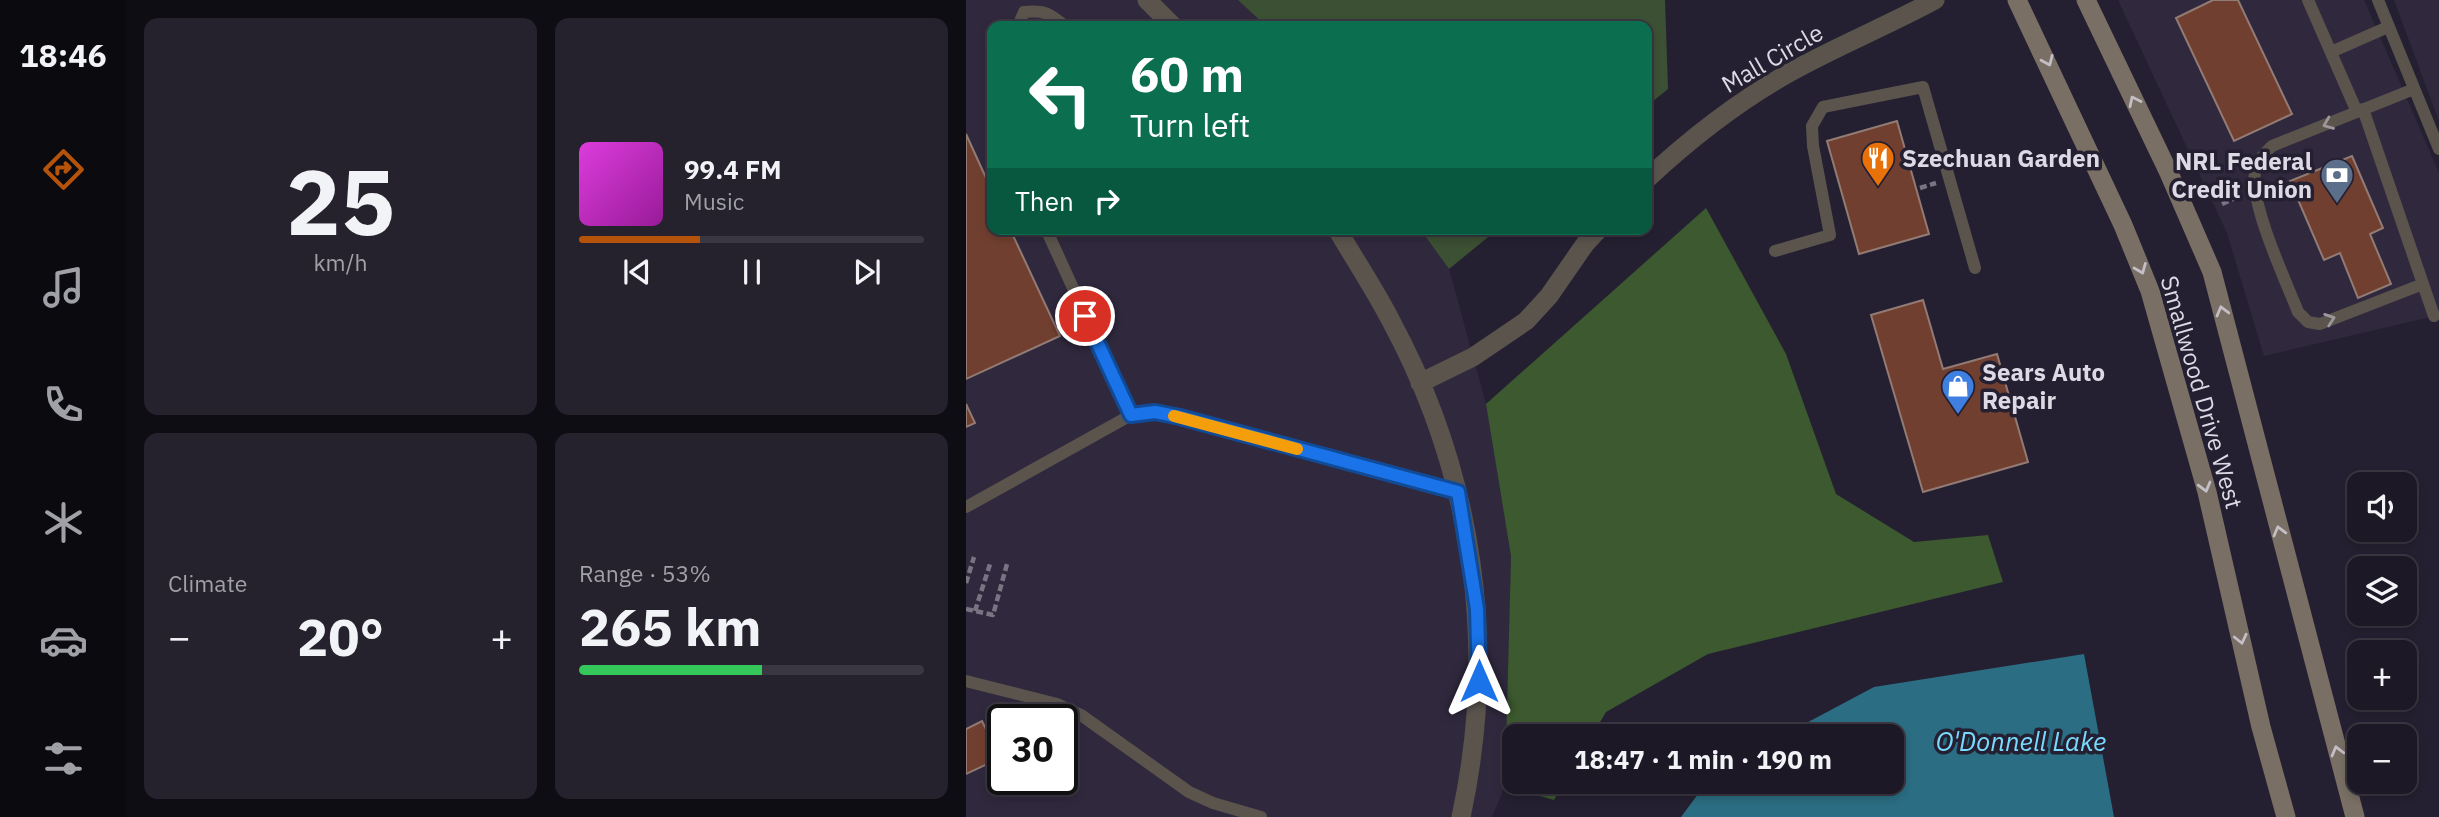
<!DOCTYPE html>
<meta charset="utf-8">
<style>
body{margin:0;font-family:"IBM Plex Sans",sans-serif;background:#25212d;color:#f1f3f6;height:100vh;display:flex;flex-direction:column;font-size:26px;white-space:nowrap}
*{box-sizing:border-box;margin:0}
p{font-size:23px;color:#a0a0a7}
.icon{flex:none;width:38px;height:38px;fill:none;stroke:currentColor;stroke-width:2;stroke-linecap:round;stroke-linejoin:round}
.map{position:relative;flex:1;overflow:hidden}
.side{display:flex;flex-direction:column;gap:18px;padding:18px;background:#0f0d14;width:840px}
.side>*{flex:none}
.top-card{position:absolute;left:21px;top:21px;width:665px;height:214px;border-radius:14px;box-shadow:0 4px 10px #0003,0 0 0 2px #3a3742;background:#0b6e4f;color:#fff;overflow:hidden}
.tools{position:absolute;left:1381px;top:472px;display:grid;gap:14px}
.tools a{display:grid;place-items:center;width:70px;height:70px;border-radius:14px;background:#1c1825;box-shadow:0 4px 10px #0003,0 0 0 2px #3a3742;font-size:35px}
.speed{position:absolute;left:21px;top:704px;display:flex;gap:14px;font-size:35px;font-weight:700;text-align:center}
.speed>*{display:grid;place-content:center;width:91px;height:91px;border-radius:50%;background:#1c1825;box-shadow:0 4px 10px #0003,0 0 0 2px #3a3742;line-height:1}
.speed .limit{border:4px solid #111;border-radius:10px;background:#fff;color:#111}
.pin{position:absolute;display:grid;place-items:center;width:60px;height:60px;color:#fff;margin:-30px;border:4px solid #fff;border-radius:50%;box-shadow:0 2px 7px #0007}
.me{position:absolute;width:77px;margin:-38px;rotate:0deg;stroke-linejoin:round;filter:drop-shadow(0 0 5px #0008)}
.turn{display:flex;align-items:center;gap:24px;height:147px;padding:0 28px;font-size:32px}
.turn .icon{width:91px;height:91px;stroke-width:2.5}
.turn b{display:block;font-size:49px;line-height:60px}
.then{display:flex;align-items:center;height:66px;padding:0 28px;background:#0003;gap:14px;font-size:26px}
.big{font-size:52px;font-weight:700;line-height:1.1}
.side .card{flex:1;display:flex;flex-direction:column;justify-content:center;gap:10px;min-width:0;padding:0 24px;border-radius:14px;background:#25212d}
.side .dial{align-items:center;gap:0}
.dial b{font-size:91px;line-height:1}
.song{display:flex;align-items:center;gap:21px}
.cover{width:84px;height:84px;border-radius:10px;background:linear-gradient(135deg,hsl(300 70% 55%),hsl(300 70% 35%))}
.played{height:7px;border-radius:4px;background:linear-gradient(90deg,#b45309 35%,#3a3742 35%)}
.keys{display:flex;justify-content:space-around;direction:ltr}
.heat{display:flex;justify-content:space-between;align-items:center;font-size:38px;direction:ltr}
.charge{height:10px;border-radius:5px;background:linear-gradient(90deg,#34c759 53%,#3a3742 0)}
.side .tiles{flex:1;display:grid;gap:18px;grid-template-columns:repeat(2,1fr)}
.trip{position:absolute;left:536px;top:724px;width:402px;height:70px;border-radius:14px;background:#1c1825;box-shadow:0 4px 10px #0003,0 0 0 2px #3a3742;font-weight:700;line-height:70px;text-align:center}
main{display:flex;flex:1;min-height:0}
.tabs{display:flex;flex-direction:column;width:126px;justify-content:space-around;align-items:center;background:#0b0a0f;color:#a0a0a7}
.tabs .icon{width:49px;height:49px}
.tabs .selected{color:#b45309}
.tabs b{font-size:32px;color:#f1f3f6}
.map>svg:first-child{display:block}
.built{fill:#30293e;fill-rule:evenodd}
.green{fill:#3c5034}
.forest{fill:#3c592f}
.water{fill:#2b6d82}
.building{fill:#713f30;stroke:#927b74;stroke-width:2}
.lines{fill:none;stroke-linecap:round;stroke-linejoin:round}
.path{stroke:#787482;stroke-width:4.5;stroke-dasharray:7 3.5;stroke-linecap:butt}
.service{stroke:#5a544d;stroke-width:12}
.minor{stroke:#5a544d;stroke-width:19}
.secondary{stroke:#796f64;stroke-width:19}
.oneway{stroke:#c4bfc6}
.oneway2{stroke:#9c979a}
.route-casing{stroke:#114b97;stroke-width:18}
.route{stroke:#1a73e8;stroke-width:12}
.slow{stroke:#f59e0b;stroke-width:12}
.labels{text-anchor:middle;dominant-baseline:central;stroke-width:7;stroke-linejoin:round;paint-order:stroke}
.street-label{font-size:24px;fill:#dddae6;stroke:#252031}
.poi-label{font-size:24px;font-weight:bold;fill:#dddae6;stroke:#252031;text-anchor:start}
.water-label{font-size:26px;font-style:italic;fill:#78dbfd;stroke:#252031}
</style>
<main>
<nav class="tabs">
<b>18:46</b>
<svg class="icon selected" aria-label="directions" viewBox="0 0 24 24"><path d="M12 3l9 9-9 9-9-9zM9 14v-3h6M13 9l2 2-2 2"/></svg>
<svg class="icon" aria-label="music" viewBox="0 0 24 24"><path d="M9 18V5l10-2v13"/><circle cx="6" cy="18" r="3"/><circle cx="16" cy="16" r="3"/></svg>
<svg class="icon" aria-label="phone" viewBox="0 0 24 24"><path d="M5 4h4l2 5-3 2q2 4 5 5l2-3 5 2v4C11 20 4 13 5 4z"/></svg>
<svg class="icon" aria-label="climate" viewBox="0 0 24 24"><path d="M12 3v18M4 7l16 10M4 17L20 7"/></svg>
<svg class="icon" aria-label="car" viewBox="0 0 24 24"><path d="M5 17H2v-5l4-1 3-4h7l3 4 3 1v5h-3M9 17h6M6 11h13"/><circle cx="7" cy="17" r="2"/><circle cx="17" cy="17" r="2"/></svg>
<svg class="icon" aria-label="filters" viewBox="0 0 24 24"><path d="M4 7h16M4 17h16"/><circle cx="9" cy="7" r="2"/><circle cx="15" cy="17" r="2"/></svg>
</nav>
<section class="side">
<div class="tiles">
<div class="card dial"><b>25</b><p>km/h</p></div>
<div class="card">
<div class="song"><i class="cover"></i><div><b>99.4 FM</b><p>Music</p></div></div>
<div class="played"></div>
<div class="keys"><svg class="icon" aria-label="previous" viewBox="0 0 24 24"><path d="M18 5L8 12l10 7zM5 5v14"/></svg><svg class="icon" aria-label="pause" viewBox="0 0 24 24"><path d="M8 5v14M16 5v14"/></svg><svg class="icon" aria-label="next" viewBox="0 0 24 24"><path d="M6 5l10 7-10 7zM19 5v14"/></svg></div>
</div>
<div class="card"><p>Climate</p>
<div class="heat"><a>−</a><b class="big">20°</b><a>+</a></div>
</div>
<div class="card"><p>Range · 53%</p><b class="big">265 km</b><div class="charge"></div></div>
</div>
</section>
<div class="map">
<svg width="1473" height="817" viewBox="0 0 1473 817">
<rect width="100%" height="100%" fill="#252031"/>
<path class="built" d="M0,0H272L300,26H26V229H454L483,269L520,404L545,556L539,786L526,817H0ZM37,719H96V779H37Z
M1152,0H1398L1473,173V315L1298,356L1261,233Z
M1428,0H1473V121Z"/>
<path class="green" d="M272,0H699L702,89L681,106V26H300Z
M454,229H532L483,269Z"/>
<path class="forest" d="M740,208L820,354L870,494L948,542L1022,535L1037,582L742,654L640,712L625,737H548V782H598L588,800L539,786L545,556L520,404Z"/>
<path class="water" d="M1118,654L1148,817H715L741,782H926V737H814L908,687Z"/>
<path class="building" d="M1247,0H1272L1326,114L1268,141L1210,18Z
M931,121L963,234L893,254L861,141Z
M0,134L26,191V229H44L94,336L0,379Z
M1386,156L1417,228L1404,234L1425,284L1392,298L1374,253L1358,260L1324,181Z
M957,300L977,369L1031,354L1062,462L957,492L905,315Z
M0,404L9,423L0,427Z
M16,721L34,758L0,774V729Z"/>
<g class="lines">
<path class="path" d="M945,158L961,153
M954,188L970,183
M1256,204L1276,195
M0,583L8,557
M0,609L27,615L41,564
M9,611L25,561"/>
<path class="service" d="M1342,0L1391,112
M1412,0L1473,149
M52,26L58,12C78,10 83,13 99,26
M1365,52L1422,27
M1448,89L1306,146C1300,152 1293,158 1290,167C1280,197 1320,281 1332,312L1342,322L1354,324L1457,284
M1397,109L1468,316
M80,229L165,415
M809,251L864,235L847,146L846,126L857,107L957,87L1009,268
M0,507L165,415L189,412L492,492
M0,681L91,704L115,715L223,792L247,803L295,817"/>
<path class="minor" d="M181,0L207,26
M681,179C724,139 770,103 821,74C869,47 921,26 969,0
M371,229C389,260 409,290 425,321C508,475 532,647 495,817
M454,383L507,357L560,321L583,296L619,244L633,229"/>
<path class="secondary" d="M1051,0L1157,225L1184,291L1241,492L1295,727L1320,817
M1120,0L1203,173L1246,272L1389,817"/>
</g>
<defs><path id="oneway-chevron" d="M-2-3.5L2.5 0L-2 3.5" fill="none" stroke-width="1.6" stroke-linecap="round" stroke-linejoin="round" transform="scale(1.75)"/></defs>
<g class="oneway">
<use href="#oneway-chevron" transform="translate(1082 61) rotate(66)"/>
<use href="#oneway-chevron" transform="translate(1168 101) rotate(-116)"/>
<use href="#oneway-chevron" transform="translate(1175 269) rotate(68)"/>
<use href="#oneway-chevron" transform="translate(1256 311) rotate(-105)"/>
<use href="#oneway-chevron" transform="translate(1239 487) rotate(75)"/>
<use href="#oneway-chevron" transform="translate(1313 531) rotate(-105)"/>
<use href="#oneway-chevron" transform="translate(1275 639) rotate(77)"/>
<use href="#oneway-chevron" transform="translate(1371 751) rotate(-105)"/>
</g>
<g class="oneway2">
<use href="#oneway-chevron" transform="translate(1362 124) rotate(158)"/>
<use href="#oneway-chevron" transform="translate(1364 319) rotate(-19)"/>
</g>
<g class="lines">
<defs>
<path id="route" d="M119,316L165,415L189,412L214,417L492,492L511,609L513,681"/>
</defs>
<use href="#route" class="route-casing"/>
<use href="#route" class="route"/>
<path class="slow" d="M208,416L331,449"/>
</g>
<defs>
<symbol id="restaurant-pin" viewBox="-11 -11 22 30"><path d="M0 17L-7.5 6A9.5 9.5 0 1 1 7.5 6Z" fill="#e8710a" stroke="#252031"/><path d="M-5-6h1v4h1v-4h1v4h1v-4h1v5L-1.5 .5V6h-2V.5L-5-1ZM5-6V6H3V1.5H1.5Q1.5-4 5-6Z" fill="#fff"/></symbol>
<symbol id="bank-pin" viewBox="-11 -11 22 30"><path d="M0 17L-7.5 6A9.5 9.5 0 1 1 7.5 6Z" fill="#5c6f8a" stroke="#252031"/><path d="M-6-4H6V4H-6ZM0-2.3a2.3 2.3 0 1 0 0 4.6a2.3 2.3 0 1 0 0-4.6Z" fill="#fff"/></symbol>
<symbol id="shop-pin" viewBox="-11 -11 22 30"><path d="M0 17L-7.5 6A9.5 9.5 0 1 1 7.5 6Z" fill="#3f7fe0" stroke="#252031"/><path d="M-5-2.5h2.3a2.7 3.5 0 0 1 5.4 0H5L5.5 6h-11ZM-1.5-2.5h3a1.5 2.3 0 0 0-3 0Z" fill="#fff"/></symbol>
</defs>
<g fill-rule="evenodd">
<use href="#restaurant-pin" x="893" y="139" width="38" height="52"/>
<use href="#bank-pin" x="1352" y="156" width="38" height="52"/>
<use href="#shop-pin" x="973" y="367" width="38" height="52"/>
</g>
<g class="labels">
<g class="street-label">
<text transform="translate(806 58) rotate(-30)">Mall Circle</text>
<text transform="translate(1236 392) rotate(74)">Smallwood Drive West</text>
</g>
<g class="poi-label">
<text x="936" y="158">Szechuan Garden</text>
<text x="1346" y="161" text-anchor="end">NRL Federal<tspan x="1346" dy="28">Credit Union</tspan></text>
<text x="1016" y="372">Sears Auto<tspan x="1016" dy="28">Repair</tspan></text>
</g>
<g class="water-label">
<text x="1055" y="741">O'Donnell Lake</text>
</g>
</g>
</svg>
<div class="tools">
<a><svg class="icon" aria-label="sound" viewBox="0 0 24 24"><path d="M4 9h4l5-4v14l-5-4H4zM17 9q2 3 0 6"/></svg></a>
<a><svg class="icon" aria-label="layers" viewBox="0 0 24 24"><path d="M12 4l9 5-9 5-9-5zM3 14l9 5 9-5"/></svg></a>
<a>+</a>
<a>−</a>
</div>
<div class="speed"><div class="limit">30</div></div>
<div class="pin" style="left:119px;top:316px;background:#d93025"><svg class="icon" aria-label="arrive" viewBox="0 0 24 24"><path d="M6 21V4h12l-3 4 3 4H6"/></svg></div>
<svg class="me" style="left:513px;top:681px" viewBox="-20 -20 40 40"><path d="M0-17L14 15 0 8-14 15z" fill="#1a73e8" stroke="#fff" stroke-width="4"/></svg>
<div class="trip">18:47 · 1 min · 190 m</div>
<div class="top-card">
<div class="turn"><svg class="icon" aria-label="left" viewBox="0 0 24 24"><path d="M17 20v-9H6M10 6l-5 5 5 5"/></svg><div><b>60 m</b>Turn left</div></div>
<div class="then">Then<svg class="icon" aria-label="right" viewBox="0 0 24 24"><path d="M7 20v-9h11M14 6l5 5-5 5"/></svg></div>
</div>
</div>
</main>
